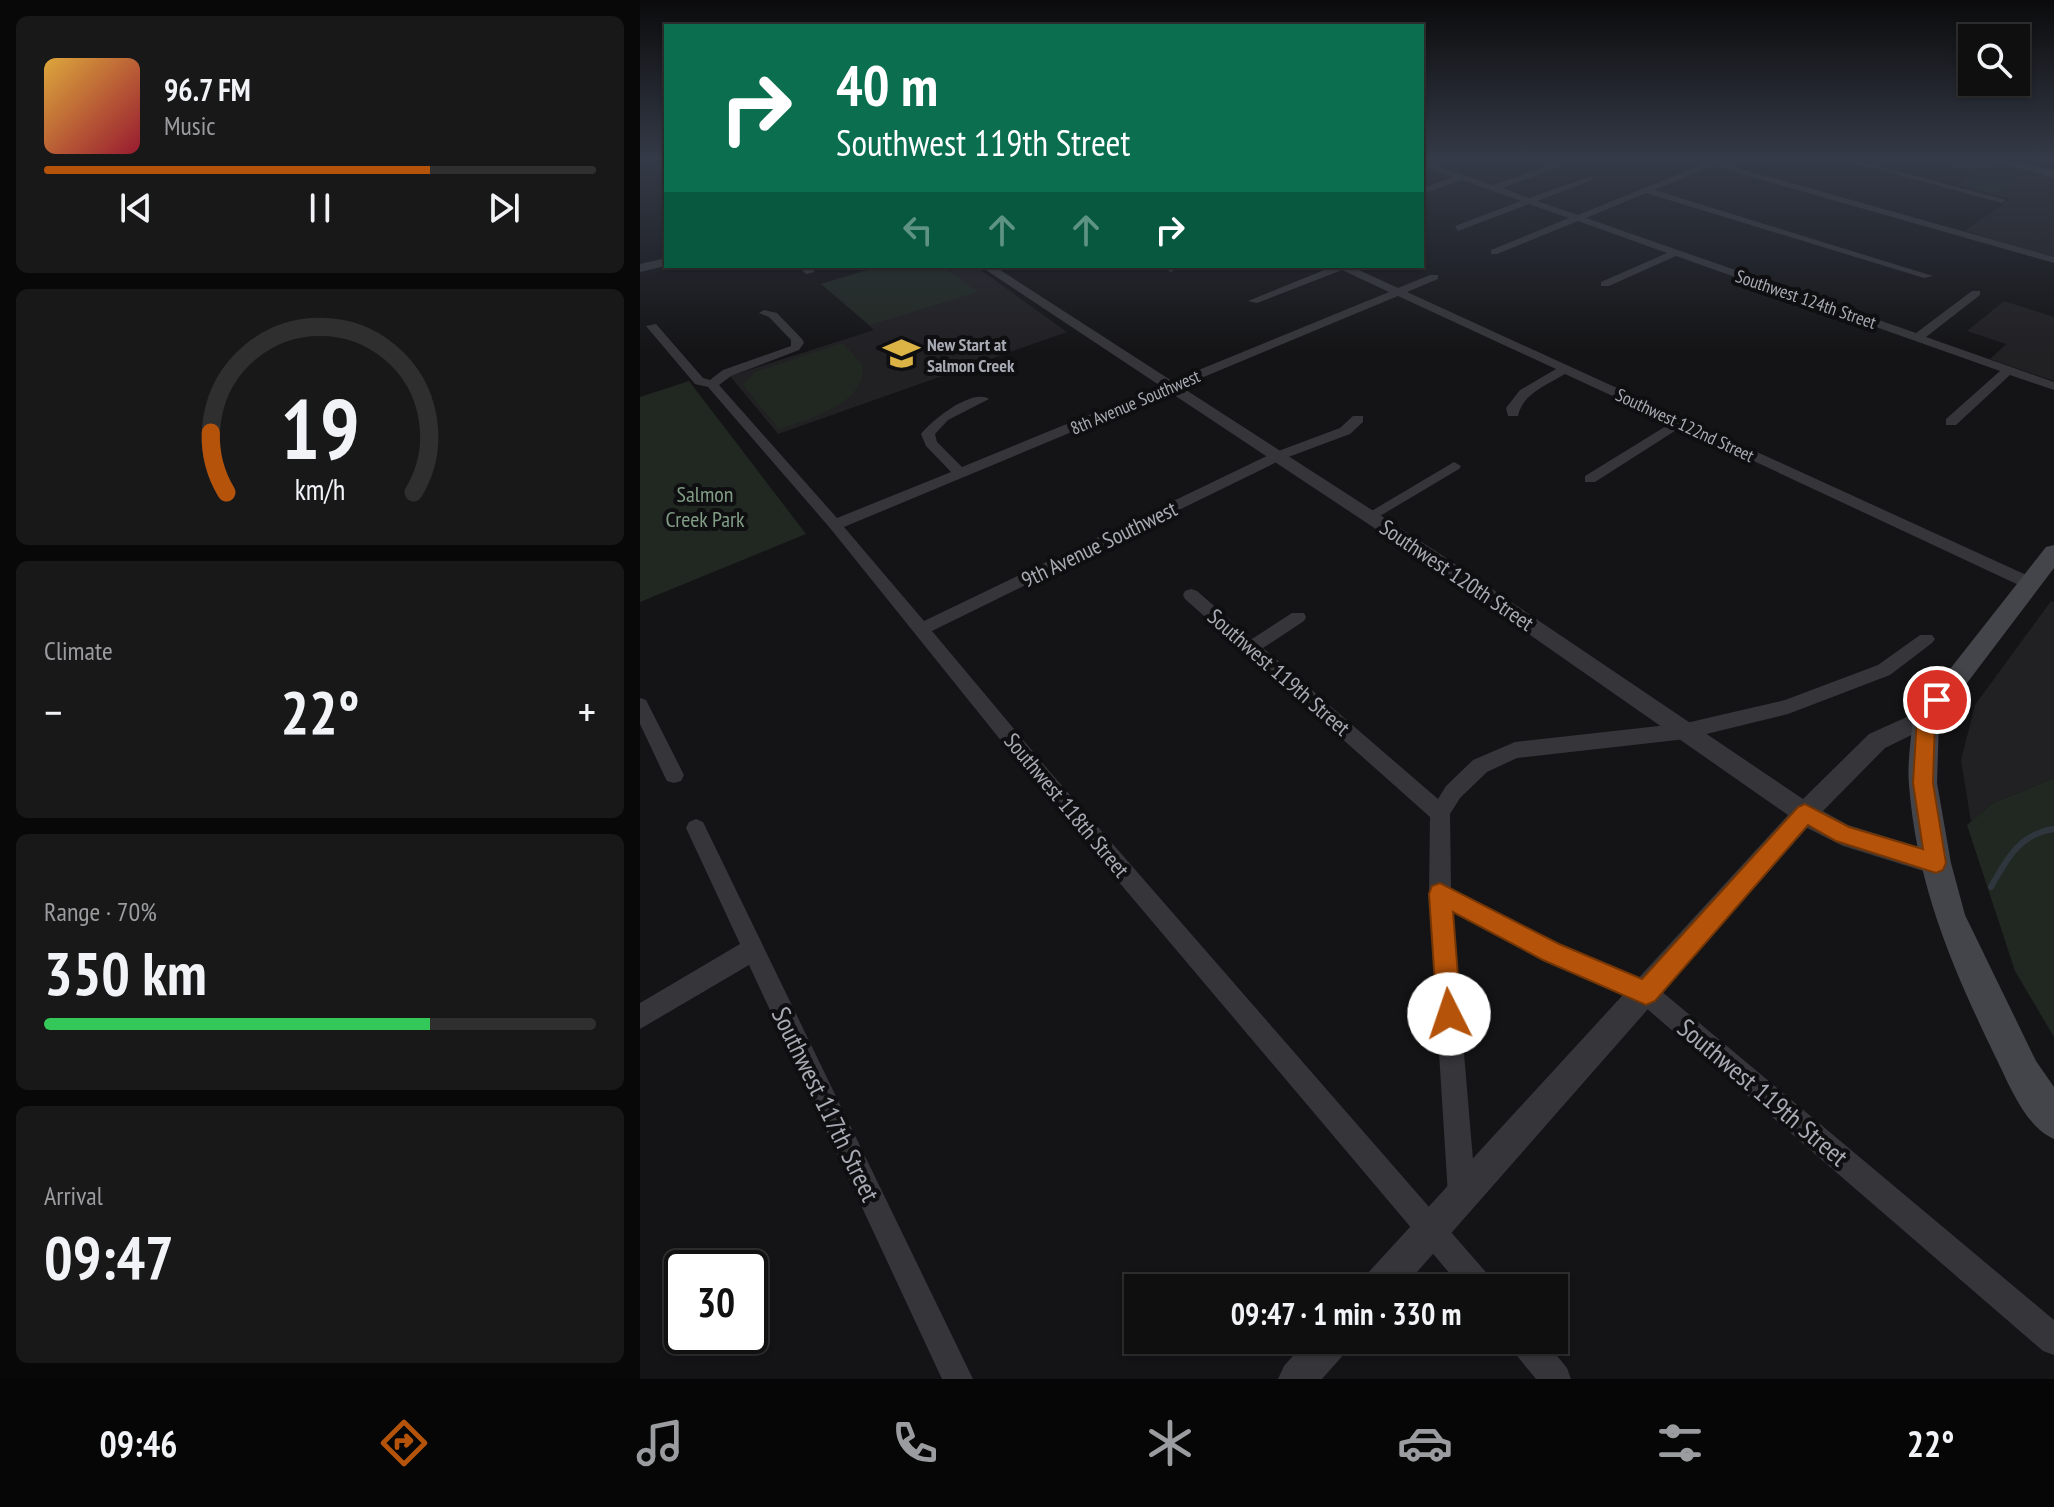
<!DOCTYPE html>
<meta charset="utf-8">
<style>
body{margin:0;font-family:"PT Sans Narrow",sans-serif;background:#181819;color:#f1f3f6;height:100vh;display:flex;flex-direction:column;font-size:30px;white-space:nowrap}
*{box-sizing:border-box;margin:0}
p{font-size:26px;color:#9b9c9f}
.icon{flex:none;width:44px;height:44px;fill:none;stroke:currentColor;stroke-width:2;stroke-linecap:round;stroke-linejoin:round}
.map{position:relative;flex:1;overflow:hidden}
.sheet{display:flex;flex-direction:column;gap:16px;padding:16px;background:#080809;width:640px}
.sheet>*{flex:none}
.top-card{position:absolute;left:24px;top:24px;width:760px;height:244px;border-radius:0px;box-shadow:0 2px 6px #0004,0 0 0 2px #2f2f30;background:#0b6e4f;color:#fff;overflow:hidden}
.buttons{position:absolute;left:1318px;top:24px;display:grid;gap:16px}
.buttons a{display:grid;place-items:center;width:72px;height:72px;border-radius:0px;background:#0f0f10;box-shadow:0 2px 6px #0004,0 0 0 2px #2f2f30;font-size:40px}
.speed{position:absolute;left:24px;top:1250px;display:flex;gap:16px;font-size:40px;font-weight:700;text-align:center}
.speed>*{display:grid;place-content:center;width:104px;height:104px;border-radius:50%;background:#0f0f10;box-shadow:0 2px 6px #0004,0 0 0 2px #2f2f30;line-height:1}
.speed .limit{border:4px solid #111;border-radius:12px;background:#fff;color:#111}
.pin{position:absolute;display:grid;place-items:center;width:68px;height:68px;color:#fff;margin:-34px;border:4px solid #fff;border-radius:50%;box-shadow:0 2px 8px #0007}
.me{position:absolute;width:88px;margin:-44px;rotate:356deg;stroke-linejoin:round;filter:drop-shadow(0 0 6px #0008)}
.turn{display:flex;align-items:center;gap:28px;height:168px;padding:0 40px;font-size:36px}
.turn .icon{width:104px;height:104px;stroke-width:2.5}
.turn b{display:block;font-size:56px;line-height:68px}
.lanes{display:flex;align-items:center;height:76px;padding:0 40px;background:#0003;justify-content:center;gap:40px;direction:ltr}
.lanes .off{opacity:.35}
.big{font-size:60px;font-weight:600;line-height:1.1}
.sheet .tile{flex:1;display:flex;flex-direction:column;justify-content:center;gap:12px;min-width:0;padding:0 28px;border-radius:12px;background:#181819}
.sheet .dial{align-items:center;gap:0}
.dial svg{height:208px;overflow:visible;fill:none;stroke:#2f2f30;stroke-width:7;stroke-linecap:round;text-anchor:middle}
.dial text{fill:#f1f3f6;stroke:none}
.song{display:flex;align-items:center;gap:24px}
.cover{width:96px;height:96px;border-radius:12px;background:linear-gradient(135deg,hsl(40 70% 55%),hsl(350 70% 35%))}
.played{height:8px;border-radius:4px;background:linear-gradient(90deg,#b45309 70%,#2f2f30 70%)}
.keys{display:flex;justify-content:space-around;direction:ltr}
.heat{display:flex;justify-content:space-between;align-items:center;font-size:44px;direction:ltr}
.charge{height:12px;border-radius:6px;background:linear-gradient(90deg,#34c759 70%,#2f2f30 0)}
.trip{position:absolute;left:484px;top:1274px;width:444px;height:80px;border-radius:0px;background:#0f0f10;box-shadow:0 2px 6px #0004,0 0 0 2px #2f2f30;font-weight:600;line-height:80px;text-align:center}
.menu{display:flex;height:128px;justify-content:space-around;align-items:center;background:#060606;color:#9b9c9f}
.menu .icon{width:56px;height:56px}
.menu .on{color:#b45309}
.menu b{font-size:36px;color:#f1f3f6}
main{display:flex;flex:1;min-height:0}
.map>svg:first-child{display:block}
.built{fill:#212023}
.green{fill:#212822}
.lines{fill:none;stroke-linecap:round;stroke-linejoin:round}
.stream{stroke:#2f363d;stroke-width:6}
.minor{fill:#36363a;fill-rule:evenodd}
.tertiary{fill:#36363a;fill-rule:evenodd}
.secondary{fill:#44454a;fill-rule:evenodd}
.route{fill:#b45309;stroke:#753606;stroke-width:2}
.labels{text-anchor:middle;dominant-baseline:central;stroke-width:8;stroke-linejoin:round;paint-order:stroke}
.far-street-label{font-size:18px;fill:#a8abb4;stroke:#0f0f11}
.far-poi-label{font-size:18px;font-weight:bold;fill:#a8abb4;stroke:#0f0f11;text-anchor:start}
.park-label{font-size:22px;fill:#819d85;stroke:#0f0f11}
.street-label{font-size:22px;fill:#a8abb4;stroke:#0f0f11}
.near-street-label{font-size:26px;fill:#a8abb4;stroke:#0f0f11}
</style>
<main>
<section class="sheet">
<div class="tile">
<div class="song"><i class="cover"></i><div><b>96.7 FM</b><p>Music</p></div></div>
<div class="played"></div>
<div class="keys"><svg class="icon" aria-label="previous" viewBox="0 0 24 24"><path d="M18 5L8 12l10 7zM5 5v14"/></svg><svg class="icon" aria-label="pause" viewBox="0 0 24 24"><path d="M8 5v14M16 5v14"/></svg><svg class="icon" aria-label="next" viewBox="0 0 24 24"><path d="M6 5l10 7-10 7zM19 5v14"/></svg></div>
</div>
<div class="tile dial"><svg viewBox="0 0 100 80">
<path d="M14 69A42 42 0 1 1 86 69"/>
<path d="M14 69A42 42 0 0 1 8 46" stroke="#b45309"/>
<text x="50" y="56" font-size="32" font-weight="700">19</text>
<text x="50" y="72" font-size="11">km/h</text>
</svg></div>
<div class="tile"><p>Climate</p>
<div class="heat"><a>−</a><b class="big">22°</b><a>+</a></div>
</div>
<div class="tile"><p>Range · 70%</p><b class="big">350 km</b><div class="charge"></div></div>
<div class="tile"><p>Arrival</p><b class="big">09:47</b></div>
</section>
<div class="map">
<svg width="1414" height="1379" viewBox="0 0 1414 1379">
<rect width="100%" height="100%" fill="#141416"/>
<path class="built" d="M1302,159H1332L1414,178V257L1325,231L1370,199L1316,185L1334,173L1294,163Z
M241,266H335L427,332L138,434L90,376L234,330L181,284Z
M1364,301L1414,317V381L1350,359L1366,344L1327,331Z
M1411,601L1414,602V778L1353,803L1331,822L1321,760L1335,705Z"/>
<path class="green" d="M1347,172L1380,180L1358,194L1325,186Z
M241,266H302L338,292L230,325L181,284Z
M203,343L222,364C229,404 167,419 139,429L103,385L115,372Z
M49,381L166,534L0,602V397Z
M1414,778V1037L1375,971L1327,825L1353,803Z"/>
<g class="lines">
<path class="stream" d="M1351,887C1367,859 1379,834 1414,829"/>
<path class="minor" d="M1053,159H1081L1080,163L1414,257V263L1073,166L1014,190L1293,276L1284,278L1006,193L946,218L1276,333L1332,291H1340V295L1286,337L1414,382V390L1370,375L1316,425H1306V419L1360,371L1036,256L969,286H961V282L1027,253L938,221L857,254H851V250L929,218L889,204L818,231L815,226L881,201L822,180L782,194V188L814,177L782,166V161L853,185L917,163L920,167L862,188L889,198L952,176V180L897,201L938,215L1064,164Z
M1199,159H1211L1366,200L1362,203Z
M158,266H169L175,272L166,274Z
M520,266H533L536,269L531,272Z
M694,266H710L758,288L790,275H798V279L767,292L1395,579L1397,583L1389,588L1383,587L1041,427L955,482H945V476L1031,423L925,374C907,385 882,394 878,416H868L866,408L880,390L916,369L758,296L204,527L284,621L633,453L700,428L713,416H723V422L710,434L643,459L292,631L410,772L851,1278L856,1288H822L396,784L190,528L68,387L55,384L6,326L16,324L63,378L70,380L83,370L151,346V340L129,317L119,313L124,310L137,313L162,339L164,343L159,350L91,376L79,385L197,518L311,472L286,446L281,434C292,420 332,388 349,399L308,420L295,434L297,442L322,467L749,292L702,270L617,303L608,301Z
M814,462L821,466L819,469L735,519L730,521L723,516Z
M551,589L557,591L612,639L652,613H664L666,617L664,621L623,648L798,799L806,786L833,760L875,742L1046,723L1145,700L1238,665L1280,635H1292L1295,639L1292,643L1250,675L1148,714L1046,739L877,758L847,772L820,798L810,814L811,888L919,944L1014,985L1414,1320V1355L1403,1351L998,1001L903,960L812,912L836,1195L832,1205L822,1209L812,1205L808,1195L789,894L790,817L545,599L543,595L545,591Z
M0,698L6,700L44,775L41,781L34,783L27,781L24,775L0,724Z
M56,819L63,822L333,1379H302L109,965L0,1029V1003L100,944L46,828L49,822Z
M869,1340H904L927,1368L931,1379H896L873,1351Z"/>
<path class="tertiary" d="M26,258V266L0,272V264Z
M340,266H354L794,550L1163,799L1229,734L1278,712L1286,709L1294,712L1297,718L1294,724L1245,748L1183,811L1208,825L1305,855L1309,863L1305,871L1296,875L1203,846L1167,828L763,1288H721L726,1275L1148,815L781,559Z
M667,1340H710L705,1353L682,1379H638L644,1366Z"/>
<path class="secondary" d="M1343,159H1362L1414,170V178Z
M1414,545V568L1299,720L1297,783L1311,863L1325,915L1396,1061L1414,1087V1139C1385,1127 1369,1084 1355,1056C1312,967 1277,886 1269,785C1267,763 1271,740 1273,718L1277,711L1406,547Z"/>
</g>
<linearGradient id="sky" x2="0" y2="1"><stop stop-color="#0b0b0c"/><stop offset="0.45" stop-color="#343a47"/><stop offset="1" stop-color="#343a47" stop-opacity="0"/></linearGradient>
<rect width="1414" height="352" fill="url(#sky)"/>
<path class="route" d="M1297,693L1306,700L1295,718L1293,783L1306,863L1303,870L1296,873L1196,841L1168,825L1015,1001L1006,1005L903,960L813,912L821,1014L817,1023L809,1026L800,1023L797,1014L789,894L792,886L800,883L919,944L1002,979L1158,807L1165,804L1209,827L1283,849L1273,783L1277,718L1290,695Z"/>
<defs>
<symbol id="school-bare" viewBox="-9 -9 18 18"><path d="M0-5L7-2L0 1L-7-2ZM-4 1L0 2.5L4 1V4Q0 6-4 4Z" fill="#dcb446" stroke="#0f0f11" stroke-width="2.5" paint-order="stroke"/></symbol>
</defs>
<g fill-rule="evenodd">
<use href="#school-bare" x="236" y="328" width="51" height="51"/>
</g>
<g class="labels">
<g class="far-street-label">
<text transform="translate(1166 299) rotate(19)">Southwest 124th Street</text>
<text transform="translate(495 402) rotate(-23)">8th Avenue Southwest</text>
<text transform="translate(1045 425) rotate(25)">Southwest 122nd Street</text>
</g>
<g class="far-poi-label">
<text x="287" y="344">New Start at<tspan x="287" dy="21">Salmon Creek</tspan></text>
</g>
<g class="park-label">
<text x="65" y="494">Salmon<tspan x="65" dy="25">Creek Park</tspan></text>
</g>
<g class="street-label">
<text transform="translate(459 544) rotate(-26)">9th Avenue Southwest</text>
<text transform="translate(817 575) rotate(34)">Southwest 120th Street</text>
<text transform="translate(639 672) rotate(41)">Southwest 119th Street</text>
<text transform="translate(427 805) rotate(50)">Southwest 118th Street</text>
</g>
<g class="near-street-label">
<text transform="translate(1123 1092) rotate(40)">Southwest 119th Street</text>
<text transform="translate(186 1104) rotate(64)">Southwest 117th Street</text>
</g>
</g>
</svg>
<div class="buttons">
<a><svg class="icon" aria-label="search" viewBox="0 0 24 24"><circle cx="10" cy="10" r="6"/><path d="M15 15l6 6"/></svg></a>
</div>
<div class="speed"><div class="limit">30</div></div>
<div class="pin" style="left:1297px;top:700px;background:#d93025"><svg class="icon" aria-label="arrive" viewBox="0 0 24 24"><path d="M6 21V4h12l-3 4 3 4H6"/></svg></div>
<svg class="me" style="left:809px;top:1014px" viewBox="-20 -20 40 40"><circle r="19" fill="#fff"/><path d="M0-13L10 11 0 6-10 11z" fill="#b45309"/></svg>
<div class="trip">09:47 · 1 min · 330 m</div>
<div class="top-card">
<div class="turn"><svg class="icon" aria-label="right" viewBox="0 0 24 24"><path d="M7 20v-9h11M14 6l5 5-5 5"/></svg><div><b>40 m</b>Southwest 119th Street</div></div>
<div class="lanes"><svg class="icon off" aria-label="left" viewBox="0 0 24 24"><path d="M17 20v-9H6M10 6l-5 5 5 5"/></svg><svg class="icon off" aria-label="ahead" viewBox="0 0 24 24"><path d="M12 20V5M6 11l6-6 6 6"/></svg><svg class="icon off" aria-label="ahead" viewBox="0 0 24 24"><path d="M12 20V5M6 11l6-6 6 6"/></svg><svg class="icon" aria-label="right" viewBox="0 0 24 24"><path d="M7 20v-9h11M14 6l5 5-5 5"/></svg></div>
</div>
</div>
</main>
<nav class="menu">
<b>09:46</b>
<svg class="icon on" aria-label="directions" viewBox="0 0 24 24"><path d="M12 3l9 9-9 9-9-9zM9 14v-3h6M13 9l2 2-2 2"/></svg>
<svg class="icon" aria-label="music" viewBox="0 0 24 24"><path d="M9 18V5l10-2v13"/><circle cx="6" cy="18" r="3"/><circle cx="16" cy="16" r="3"/></svg>
<svg class="icon" aria-label="phone" viewBox="0 0 24 24"><path d="M5 4h4l2 5-3 2q2 4 5 5l2-3 5 2v4C11 20 4 13 5 4z"/></svg>
<svg class="icon" aria-label="climate" viewBox="0 0 24 24"><path d="M12 3v18M4 7l16 10M4 17L20 7"/></svg>
<svg class="icon" aria-label="car" viewBox="0 0 24 24"><path d="M5 17H2v-5l4-1 3-4h7l3 4 3 1v5h-3M9 17h6M6 11h13"/><circle cx="7" cy="17" r="2"/><circle cx="17" cy="17" r="2"/></svg>
<svg class="icon" aria-label="filters" viewBox="0 0 24 24"><path d="M4 7h16M4 17h16"/><circle cx="9" cy="7" r="2"/><circle cx="15" cy="17" r="2"/></svg>
<b>22°</b>
</nav>
